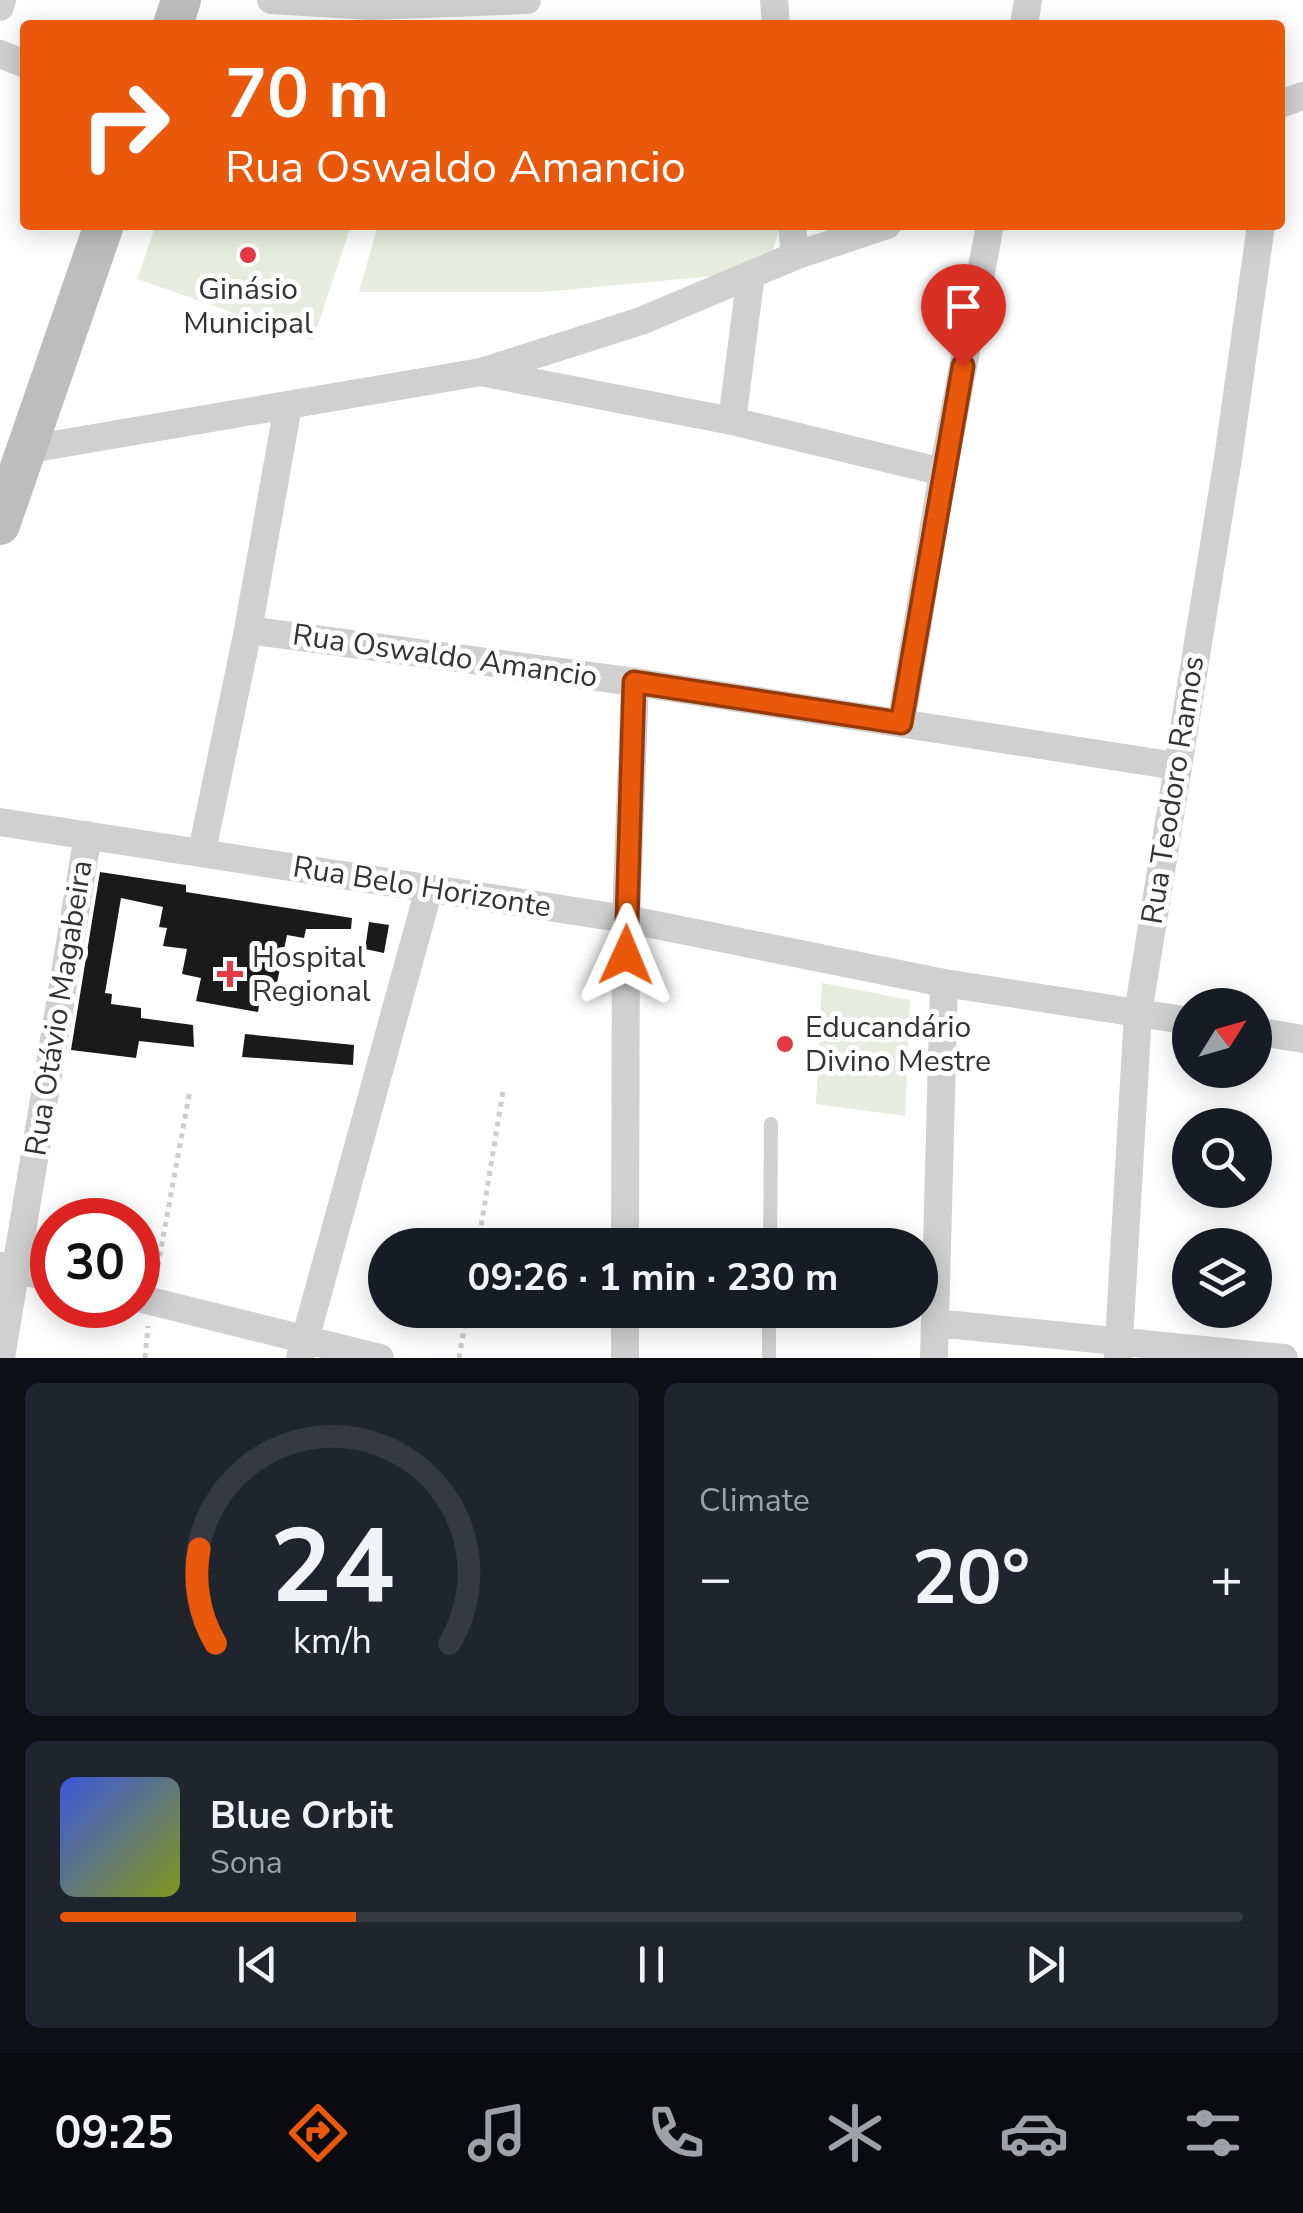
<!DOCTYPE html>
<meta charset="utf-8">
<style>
body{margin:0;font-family:"Nunito Sans",sans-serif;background:#20242c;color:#f1f3f6;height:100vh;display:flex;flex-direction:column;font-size:38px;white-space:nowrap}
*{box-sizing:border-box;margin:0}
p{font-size:32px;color:#9ea1a6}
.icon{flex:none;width:55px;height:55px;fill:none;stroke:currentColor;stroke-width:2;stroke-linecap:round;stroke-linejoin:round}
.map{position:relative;height:1358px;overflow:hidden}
.side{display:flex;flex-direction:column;gap:25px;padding:25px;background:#0d0f14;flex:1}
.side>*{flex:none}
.banner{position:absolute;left:20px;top:20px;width:1265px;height:210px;border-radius:10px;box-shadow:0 5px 25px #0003;background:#ea580c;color:#fff;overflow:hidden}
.needle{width:65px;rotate:53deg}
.fabs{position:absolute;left:1172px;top:988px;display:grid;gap:20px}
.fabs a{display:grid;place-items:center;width:100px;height:100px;border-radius:50%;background:#171b24;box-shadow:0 5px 25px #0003;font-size:50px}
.speed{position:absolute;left:30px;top:1198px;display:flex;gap:20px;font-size:50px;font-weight:700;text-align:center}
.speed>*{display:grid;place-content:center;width:130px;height:130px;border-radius:50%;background:#171b24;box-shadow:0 5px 25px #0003;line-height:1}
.speed .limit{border:15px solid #d22;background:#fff;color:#111}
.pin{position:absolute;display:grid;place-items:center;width:85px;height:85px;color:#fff;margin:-102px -42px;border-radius:50% 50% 50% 0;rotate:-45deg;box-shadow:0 0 10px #0007}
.pin .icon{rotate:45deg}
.me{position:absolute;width:110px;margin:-55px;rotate:1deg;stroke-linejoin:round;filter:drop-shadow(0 0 8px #0008)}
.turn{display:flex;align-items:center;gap:35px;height:210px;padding:0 40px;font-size:45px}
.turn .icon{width:130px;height:130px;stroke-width:2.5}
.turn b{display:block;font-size:70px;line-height:85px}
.big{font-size:75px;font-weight:700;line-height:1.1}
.side .widget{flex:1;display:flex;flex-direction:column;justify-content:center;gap:15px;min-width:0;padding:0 35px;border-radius:15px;background:#20242c}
.side .dial{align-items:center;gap:0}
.dial svg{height:260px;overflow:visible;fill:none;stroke:#363941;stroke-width:7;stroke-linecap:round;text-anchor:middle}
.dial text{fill:#f1f3f6;stroke:none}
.song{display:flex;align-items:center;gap:30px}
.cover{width:120px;height:120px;border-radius:15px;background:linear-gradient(135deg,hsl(230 70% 55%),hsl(70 70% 35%))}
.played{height:10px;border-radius:5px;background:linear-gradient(90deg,#ea580c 25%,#363941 25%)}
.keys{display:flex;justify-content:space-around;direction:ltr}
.heat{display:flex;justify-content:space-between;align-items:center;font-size:55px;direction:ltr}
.side .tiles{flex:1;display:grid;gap:25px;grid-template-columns:1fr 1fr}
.widget:last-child{grid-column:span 2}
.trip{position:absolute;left:368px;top:1228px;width:570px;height:100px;border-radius:50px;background:#171b24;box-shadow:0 5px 25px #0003;font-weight:700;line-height:100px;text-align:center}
.tab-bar{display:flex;height:160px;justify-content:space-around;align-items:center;background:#090b0e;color:#9ea1a6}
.tab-bar .icon{width:70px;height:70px}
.tab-bar .current{color:#ea580c}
.tab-bar b{font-size:45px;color:#f1f3f6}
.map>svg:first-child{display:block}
.green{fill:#e6ecdf}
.building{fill:#1a1a1a}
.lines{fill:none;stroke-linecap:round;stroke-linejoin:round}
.path{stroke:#cdcdcd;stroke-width:5;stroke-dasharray:5 5;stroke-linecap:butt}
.service{stroke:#d0d0d0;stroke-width:14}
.minor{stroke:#d0d0d0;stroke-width:28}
.secondary{stroke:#bdbdbd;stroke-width:40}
.route-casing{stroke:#983908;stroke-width:25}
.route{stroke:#ea580c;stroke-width:18}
.poi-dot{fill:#e63946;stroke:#fff;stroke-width:4}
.labels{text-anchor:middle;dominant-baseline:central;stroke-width:10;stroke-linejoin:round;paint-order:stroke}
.poi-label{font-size:30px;fill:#333;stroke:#fff;text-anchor:start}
.street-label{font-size:30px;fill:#333;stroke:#fff}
</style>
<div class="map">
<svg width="1303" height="1358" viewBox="0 0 1303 1358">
<rect width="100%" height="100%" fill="#fff"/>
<path class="green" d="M156,225H351L313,340L137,279Z
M378,225H781V226L772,251L724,275L542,292H359Z
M822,983L910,1000L905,1116L816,1104Z"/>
<path class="building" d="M100,872L186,885V892L352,918L351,929H306L304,938L287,935L274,997L261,993L258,1012L196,1001L201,978L182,974L187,949L163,946L167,928L159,927L163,907L121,898L105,993L112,994L111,1004L141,1008V1018L193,1025L194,1047L139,1041L136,1058L71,1050Z
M369,922L389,925L384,953L365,949Z
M245,1034L354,1045L353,1065L242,1057Z"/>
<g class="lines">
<path class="path" d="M478,1245L503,1091
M156,1276L190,1090
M145,1358L148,1326
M459,1358L467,1310"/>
<path class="service" d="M770,1245L771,1124
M769,1358V1310"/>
<path class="minor" d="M271,0L371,6L527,0
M774,0L776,25
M0,7L2,0
M1024,25L1028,0
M0,54L25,64
M1280,104L1303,96
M792,225L795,256
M485,373L732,421L943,472
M732,421L751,274
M24,450L481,372L641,321L795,256L887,225
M248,630L635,682L1176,766
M901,723L943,472L990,225
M0,822L626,919L944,983L1190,1021
M202,851L248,630L288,406
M1255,1031L1303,1039
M625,1245L626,919L635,682
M0,1266L52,1278
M138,1298L380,1358
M936,1323L1284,1358
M1,1358L88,835
M300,1358L429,889
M625,1358V1310
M934,1358L944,983
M1118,1358L1138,1013L1229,452L1261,225"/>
<path class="secondary" d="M173,25L181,0
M0,525L104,225"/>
</g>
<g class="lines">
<defs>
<path id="route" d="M626,955L634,682L901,723L963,366"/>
</defs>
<use href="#route" class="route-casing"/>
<use href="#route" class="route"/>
</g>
<g class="poi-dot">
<circle cx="248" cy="255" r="10"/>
<path d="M225 959h10v10h10v10h-10v10h-10v-10h-10v-10h10z"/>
<circle cx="785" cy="1044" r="10"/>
</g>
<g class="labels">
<g class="poi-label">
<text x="248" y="289" text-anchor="middle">Ginásio<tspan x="248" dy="34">Municipal</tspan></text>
<text x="252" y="957">Hospital<tspan x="252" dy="34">Regional</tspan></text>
<text x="805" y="1027">Educandário<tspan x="805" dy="34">Divino Mestre</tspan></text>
</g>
<g class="street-label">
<text transform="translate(445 656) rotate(8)">Rua Oswaldo Amancio</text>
<text transform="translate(1173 790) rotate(-81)">Rua Teodoro Ramos</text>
<text transform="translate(422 887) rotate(9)">Rua Belo Horizonte</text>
<text transform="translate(59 1008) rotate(-81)">Rua Otávio Magabeira</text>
</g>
</g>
</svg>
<div class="fabs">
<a><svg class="needle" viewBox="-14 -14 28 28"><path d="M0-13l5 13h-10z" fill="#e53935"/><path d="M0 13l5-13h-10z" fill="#9ea1a6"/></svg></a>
<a><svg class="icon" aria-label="search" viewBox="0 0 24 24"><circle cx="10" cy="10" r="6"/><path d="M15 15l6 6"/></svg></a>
<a><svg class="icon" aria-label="layers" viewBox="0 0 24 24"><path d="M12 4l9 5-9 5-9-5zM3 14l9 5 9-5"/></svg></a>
</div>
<div class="speed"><div class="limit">30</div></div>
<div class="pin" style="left:963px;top:366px;background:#d93025"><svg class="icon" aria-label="arrive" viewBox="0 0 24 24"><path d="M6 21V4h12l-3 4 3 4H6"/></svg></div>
<svg class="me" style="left:626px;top:955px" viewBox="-20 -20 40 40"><path d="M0-17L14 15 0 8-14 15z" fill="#ea580c" stroke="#fff" stroke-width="4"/></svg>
<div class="trip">09:26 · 1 min · 230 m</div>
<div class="banner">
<div class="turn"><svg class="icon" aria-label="right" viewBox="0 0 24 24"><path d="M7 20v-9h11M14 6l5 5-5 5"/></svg><div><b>70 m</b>Rua Oswaldo Amancio</div></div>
</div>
</div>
<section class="side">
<div class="tiles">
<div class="widget dial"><svg viewBox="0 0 100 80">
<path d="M14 69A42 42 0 1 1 86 69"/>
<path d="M14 69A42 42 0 0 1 9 40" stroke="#ea580c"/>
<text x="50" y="56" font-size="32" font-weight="700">24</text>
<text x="50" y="72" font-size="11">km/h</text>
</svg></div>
<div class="widget"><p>Climate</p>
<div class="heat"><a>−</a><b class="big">20°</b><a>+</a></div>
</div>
<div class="widget">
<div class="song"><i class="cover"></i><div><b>Blue Orbit</b><p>Sona</p></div></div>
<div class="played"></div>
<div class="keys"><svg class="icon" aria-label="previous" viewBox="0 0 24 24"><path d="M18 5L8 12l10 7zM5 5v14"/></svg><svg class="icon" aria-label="pause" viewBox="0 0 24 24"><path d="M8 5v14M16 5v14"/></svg><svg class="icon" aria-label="next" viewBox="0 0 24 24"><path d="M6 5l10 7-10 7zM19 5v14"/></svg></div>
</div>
</div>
</section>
<nav class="tab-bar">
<b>09:25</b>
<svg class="icon current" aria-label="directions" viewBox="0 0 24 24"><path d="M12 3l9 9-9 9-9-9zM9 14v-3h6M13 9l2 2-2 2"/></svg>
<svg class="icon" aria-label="music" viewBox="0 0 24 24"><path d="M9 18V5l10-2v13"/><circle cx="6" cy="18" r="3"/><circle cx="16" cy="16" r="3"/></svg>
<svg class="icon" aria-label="phone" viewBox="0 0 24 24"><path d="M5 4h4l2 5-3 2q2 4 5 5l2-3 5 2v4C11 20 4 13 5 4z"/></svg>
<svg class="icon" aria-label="climate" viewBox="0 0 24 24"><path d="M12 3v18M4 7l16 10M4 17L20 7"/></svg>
<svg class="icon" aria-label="car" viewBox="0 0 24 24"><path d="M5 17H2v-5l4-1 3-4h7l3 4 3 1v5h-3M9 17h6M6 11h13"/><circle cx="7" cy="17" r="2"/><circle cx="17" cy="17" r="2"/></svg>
<svg class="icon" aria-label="filters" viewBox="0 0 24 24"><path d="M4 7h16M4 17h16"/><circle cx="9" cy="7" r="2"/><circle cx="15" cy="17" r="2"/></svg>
</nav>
